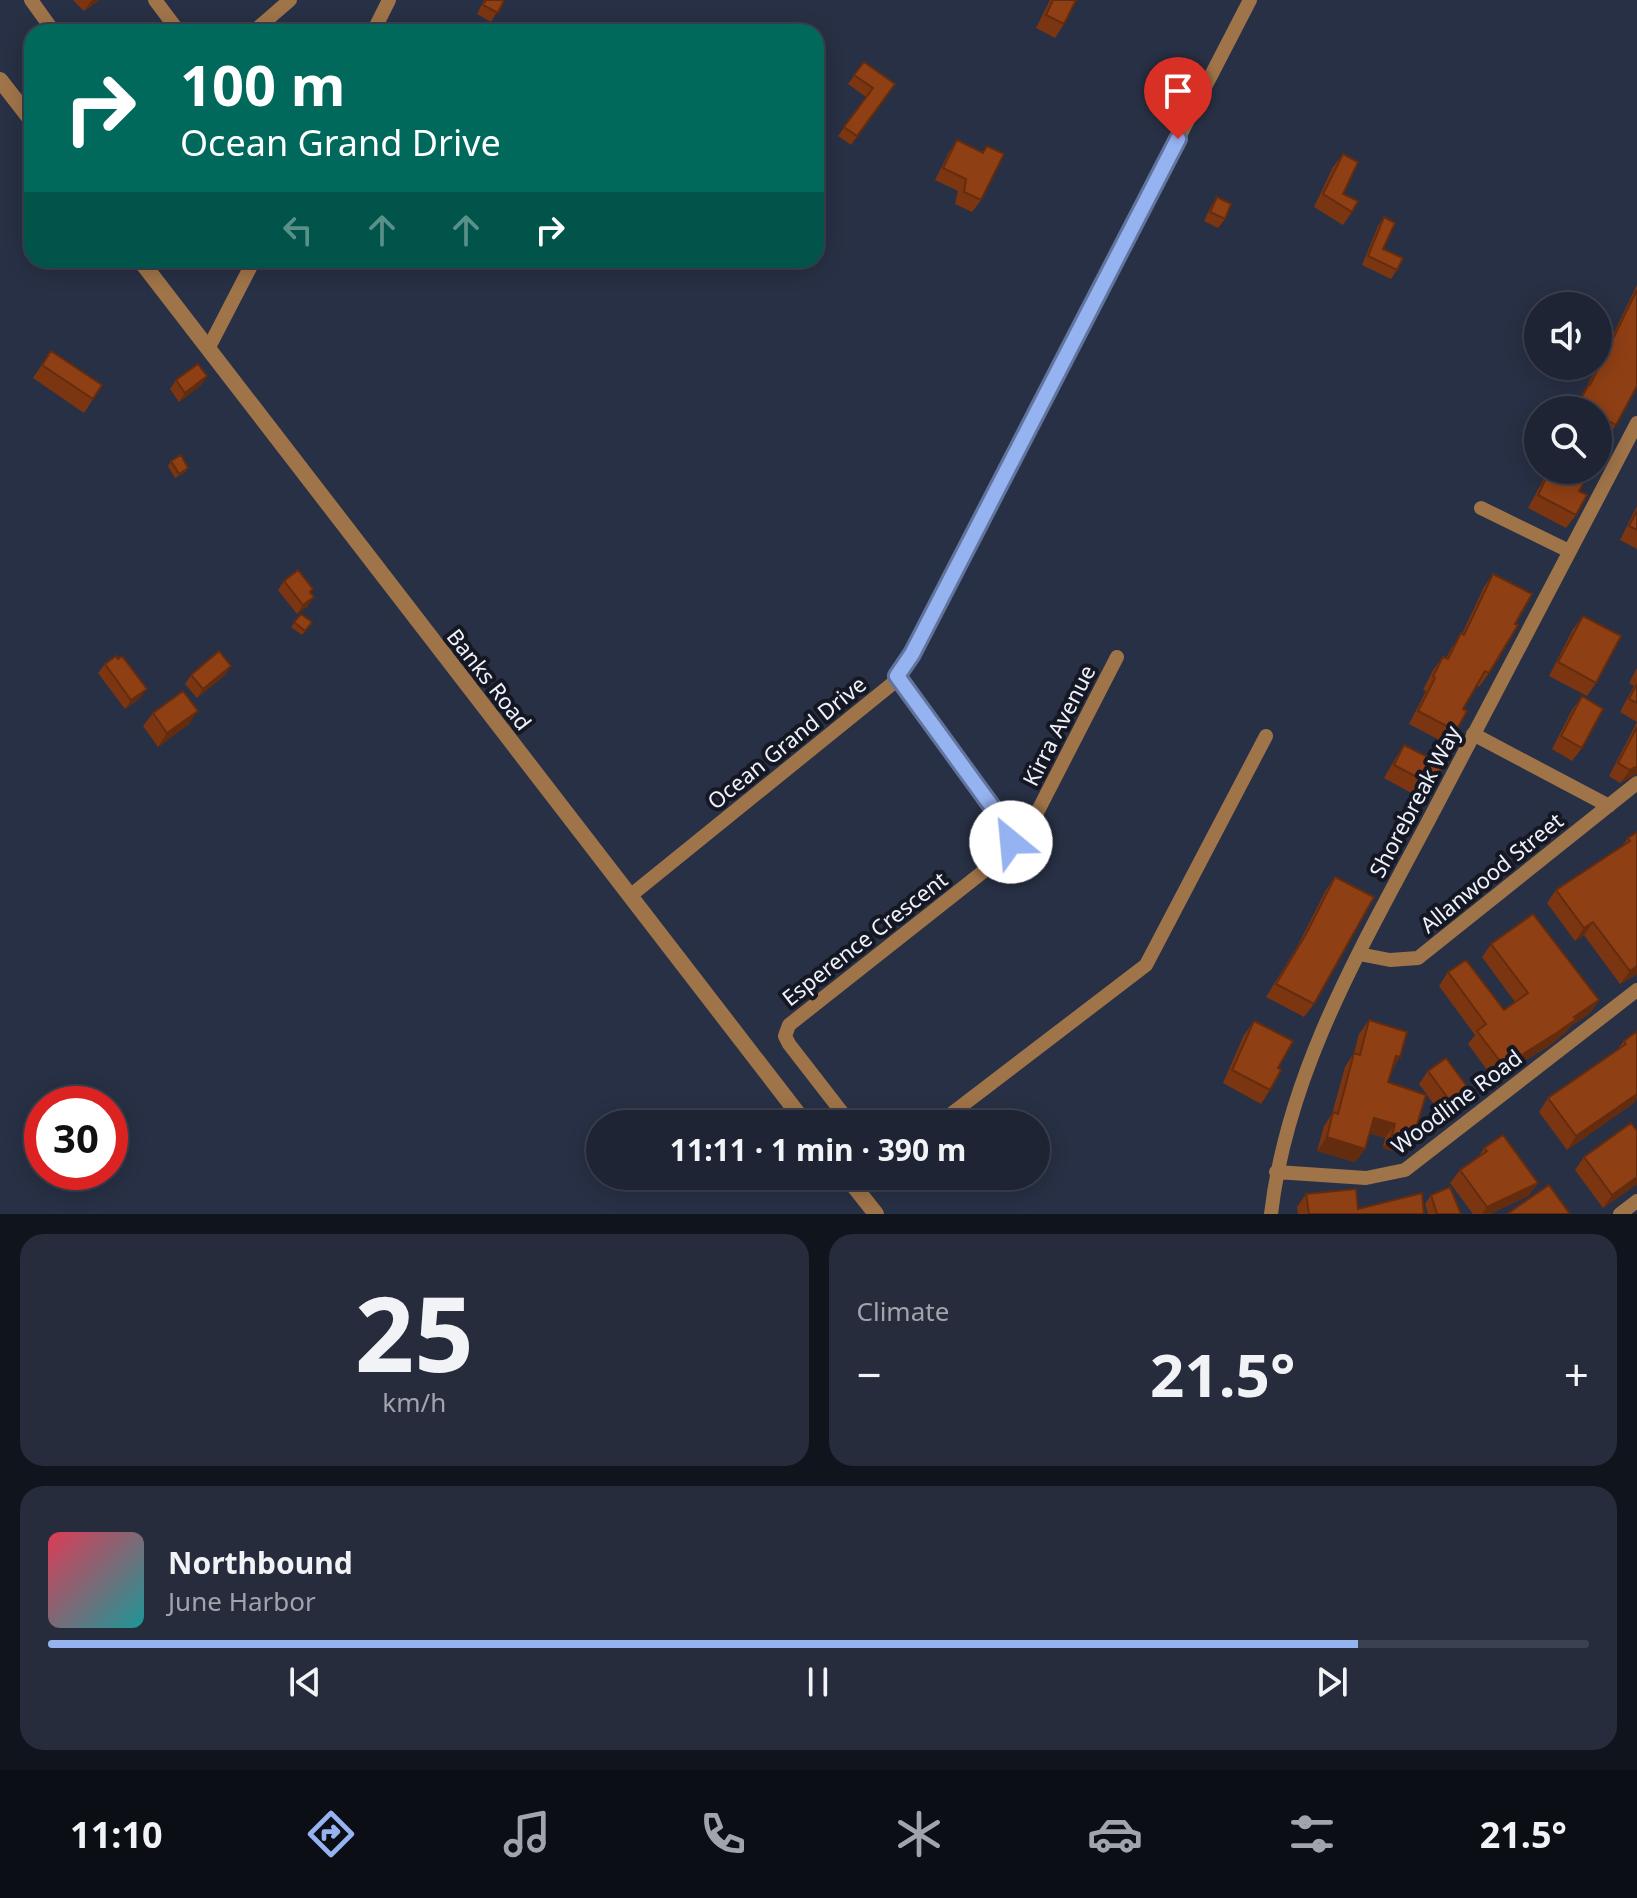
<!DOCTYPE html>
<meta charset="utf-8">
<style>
body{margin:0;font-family:"Noto Sans",sans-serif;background:#262c3c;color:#f1f3f6;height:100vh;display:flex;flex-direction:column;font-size:30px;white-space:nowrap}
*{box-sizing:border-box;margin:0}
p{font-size:26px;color:#a1a4ac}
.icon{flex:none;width:44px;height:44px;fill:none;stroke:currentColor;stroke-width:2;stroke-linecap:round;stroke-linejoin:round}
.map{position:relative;height:1214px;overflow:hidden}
.side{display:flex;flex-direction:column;gap:20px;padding:20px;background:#10141d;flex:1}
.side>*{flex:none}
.top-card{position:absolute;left:24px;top:24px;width:800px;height:244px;border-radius:24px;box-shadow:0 4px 20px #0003,0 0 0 2px #3c414f;background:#00695c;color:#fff;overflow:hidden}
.tools{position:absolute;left:1524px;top:292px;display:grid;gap:16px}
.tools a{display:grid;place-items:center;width:88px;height:88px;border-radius:50%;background:#1e2434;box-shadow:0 4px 20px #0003,0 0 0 2px #3c414f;font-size:40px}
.speed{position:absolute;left:24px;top:1086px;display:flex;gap:16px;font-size:40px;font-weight:700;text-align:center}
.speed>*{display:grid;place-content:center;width:104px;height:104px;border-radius:50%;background:#1e2434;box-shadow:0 4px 20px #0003,0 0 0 2px #3c414f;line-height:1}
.speed .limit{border:12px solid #d22;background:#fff;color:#111}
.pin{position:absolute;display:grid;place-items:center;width:68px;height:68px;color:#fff;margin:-82px -34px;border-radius:50% 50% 50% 0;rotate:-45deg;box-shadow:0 0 8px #0007}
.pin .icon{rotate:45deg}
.me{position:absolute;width:88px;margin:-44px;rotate:332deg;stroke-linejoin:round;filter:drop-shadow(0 0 6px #0008)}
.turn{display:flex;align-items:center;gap:28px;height:168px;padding:0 24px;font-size:36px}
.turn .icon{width:104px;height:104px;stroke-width:2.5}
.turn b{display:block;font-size:56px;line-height:68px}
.lanes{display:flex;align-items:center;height:76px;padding:0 24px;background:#0003;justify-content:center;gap:40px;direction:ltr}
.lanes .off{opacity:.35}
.big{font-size:60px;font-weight:700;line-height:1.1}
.side .card{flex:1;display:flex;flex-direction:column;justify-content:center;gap:12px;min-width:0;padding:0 28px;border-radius:24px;background:#262c3c}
.side .dial{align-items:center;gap:0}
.dial b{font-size:104px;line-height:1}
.song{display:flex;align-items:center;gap:24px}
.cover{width:96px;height:96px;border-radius:12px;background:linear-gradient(135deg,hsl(350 70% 55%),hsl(180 70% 35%))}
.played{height:8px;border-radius:4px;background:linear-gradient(90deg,#95b2f1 85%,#3c414f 85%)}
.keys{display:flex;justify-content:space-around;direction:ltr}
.heat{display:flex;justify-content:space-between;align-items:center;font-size:44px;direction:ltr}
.side .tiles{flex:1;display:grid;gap:20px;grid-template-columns:1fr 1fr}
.card:last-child{grid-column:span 2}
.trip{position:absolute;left:586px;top:1110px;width:464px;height:80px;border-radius:40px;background:#1e2434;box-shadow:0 4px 20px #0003,0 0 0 2px #3c414f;font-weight:700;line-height:80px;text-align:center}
.dock{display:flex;height:128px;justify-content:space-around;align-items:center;background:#0c0e15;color:#a1a4ac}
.dock .icon{width:56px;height:56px}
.dock .on{color:#95b2f1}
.dock b{font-size:36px;color:#f1f3f6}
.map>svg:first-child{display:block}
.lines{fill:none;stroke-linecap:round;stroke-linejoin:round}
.minor{stroke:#a07449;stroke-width:14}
.tertiary{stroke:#a07449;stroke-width:16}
.wall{fill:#7b3611}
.shaded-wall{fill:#642c0e}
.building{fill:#8f3f14;stroke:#642c0e;stroke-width:2}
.route-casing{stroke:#61749d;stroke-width:20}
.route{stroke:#95b2f1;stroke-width:14}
.labels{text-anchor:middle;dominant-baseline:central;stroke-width:8;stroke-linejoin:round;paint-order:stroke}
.street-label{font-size:22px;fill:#edf2fd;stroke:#151822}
</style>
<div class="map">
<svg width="1637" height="1214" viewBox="0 0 1637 1214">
<rect width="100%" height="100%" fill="#283045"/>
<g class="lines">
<path class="minor" d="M31,0L54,32
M155,0L179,32
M253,32L290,0
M373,32L389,0
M208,349L254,260
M1481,508L1569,551
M1473,734L1609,806
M1009,849L1018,846L1025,836L1117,657
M630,896L892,684L912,654L1250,0
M1359,954L1390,960L1418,958L1637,783
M851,1124L789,1044L785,1036L789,1025L1003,856L1011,842L1006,826L897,676
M938,1124L1146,965L1266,736
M1276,1172L1366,1178L1405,1170L1637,990
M1271,1214C1288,1069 1364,943 1431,816C1499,685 1567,554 1637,423
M1620,1214L1637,1201"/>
<path class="tertiary" d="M0,80L32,121
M140,260L806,1124
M846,1176L876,1214"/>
</g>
<path class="wall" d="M73,0H99L84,11Z
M484,0H504L491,22L477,14Z
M1050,0H1076L1064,24L1055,38L1036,28Z
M864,62L895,84L851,145L838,136L866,97L848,84Z
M957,140L982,153L987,146L981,200L972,212L955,204L958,191L935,180L949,152Z
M1343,154V194L1352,212L1343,225L1314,207L1333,167Z
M1217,197L1225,219L1218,228L1204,221L1211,206Z
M1384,217L1383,249L1397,270L1391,279L1362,265L1378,226Z
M1637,285V386L1616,425L1607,438L1598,433V410H1573L1598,366Z
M51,351L102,385L84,413L33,378Z
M207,376L201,385L179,402L170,389L176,380Z
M171,461L188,468L185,472L175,478L168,466Z
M1539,470H1591L1579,491L1576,515L1566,528L1528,508L1546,475L1539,471Z
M1637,506V549L1620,540Z
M1493,574L1489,673L1479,687L1477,685L1463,709L1456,731L1447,744L1409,724L1426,691L1423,690L1433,670L1443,657L1446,658L1452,647L1462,634L1484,587Z
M284,581L311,593L308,606L297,614L278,590Z
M301,614L312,622L302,635L291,627Z
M1583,616L1596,683L1587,696L1549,676L1573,629Z
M105,664L140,698L125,709L98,673Z
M231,666L225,675L197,698L185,684L191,675Z
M1637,668V722L1620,712L1634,686L1629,683Z
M1582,696V748L1572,761L1552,749L1572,710Z
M153,713L189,724L158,747L143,726Z
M1637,722V774L1620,783L1609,776Z
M1404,745L1432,785L1422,799L1384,778L1395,759Z
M1637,832V974L1620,984L1584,935L1575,941L1547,903L1556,890L1623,845L1628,838Z
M1335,877L1314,1004L1304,1017L1266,997L1297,947L1326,890Z
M1491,944L1599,1000L1590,1013L1571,1026L1566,1032L1549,1046L1517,1065L1514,1070L1496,1082L1468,1044L1475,1035L1439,986L1448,972L1504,1010L1515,1002L1482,957Z
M1369,1020L1400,1057L1392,1070L1388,1082L1403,1154L1383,1148L1385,1138L1369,1133L1365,1149L1355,1162L1317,1151L1324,1126L1332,1114L1345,1067L1354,1053L1359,1034Z
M1254,1021L1278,1068L1270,1090L1261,1104L1223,1083L1244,1035Z
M1637,1031V1098L1634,1103L1567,1150L1539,1112L1548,1098L1617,1050L1624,1041Z
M1428,1071L1465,1109L1447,1122L1419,1084Z
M1637,1131V1184L1603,1208L1575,1170L1584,1157Z
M1484,1148L1538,1183L1528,1196L1490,1214H1473L1450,1183L1460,1170L1478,1158Z
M1306,1194L1358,1209L1424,1214H1298L1297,1207Z
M1431,1195L1461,1214H1428L1425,1204Z"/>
<path class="shaded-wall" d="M92,0H99L84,11Z
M207,376L201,385L179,402L185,393Z
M314,597L308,606L297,614L303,605Z
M231,666L225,675L197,698L203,689Z
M147,689L140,698L125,709L131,700Z
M198,711L189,724L158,747L167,733Z
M1637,766V774L1620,783L1630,770Z
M1593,922L1584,935L1575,941L1584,928Z
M1637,966V974L1620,984L1630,971Z
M1599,1000L1590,1013L1571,1026L1566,1032L1549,1046L1517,1065L1514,1070L1496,1082L1506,1069L1523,1054Z
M1396,1056L1400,1057L1391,1070Z
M1637,1092V1098L1634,1103L1567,1150L1576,1136Z
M1474,1096L1465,1109L1447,1122L1456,1109Z
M1374,1118L1395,1124L1385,1138L1364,1131Z
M1392,1135L1412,1141L1403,1154L1383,1148Z
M1327,1137L1365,1149L1355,1162L1317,1151Z
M1637,1177V1184L1603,1208L1612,1195Z
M1538,1183L1528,1196L1490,1214H1482L1487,1207Z"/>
<path class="building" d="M486,0H504L498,13L483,5Z
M1053,0H1076L1064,24L1046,15Z
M864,62L895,84L857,136L844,127L873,88L854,75Z
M957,140L983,153L987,146L1004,154L981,200L964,192L966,179L943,168Z
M1343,154L1358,162L1343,194L1358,201L1352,212L1323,194Z
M1217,197L1231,204L1225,219L1210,212Z
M1384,217L1395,223L1383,249L1403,258L1397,270L1368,256Z
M1637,290V386L1616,425L1598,415V410H1589L1578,404L1589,384L1590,385Z
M51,351L102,385L93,399L42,365Z
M198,364L207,376L185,393L176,380Z
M181,455L188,468L179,474L171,461Z
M1550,470H1591L1579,491L1587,495L1576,515L1538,495Z
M1637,511V530L1629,526Z
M298,570L313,589L310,592L314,597L303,605L284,581Z
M1493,574L1532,594L1515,624L1518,625L1489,673L1485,671L1463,709L1467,711L1456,731L1418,711L1435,678L1433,676L1443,657L1448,659L1461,633L1464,635Z
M301,614L312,622L305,631L294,622Z
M1583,616L1621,636L1596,683L1558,662Z
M219,651L231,666L203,689L191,675Z
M116,656L118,659L122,656L147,689L131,700L105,664Z
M1637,684V703L1629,699Z
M183,691L198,711L167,733L153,713Z
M1582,696L1603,709L1582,748L1561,736Z
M1637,727V766L1630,770L1618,763Z
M1404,745L1443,765L1432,785L1394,765Z
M1637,832V966L1630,971L1593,922L1584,928L1556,890L1630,841L1628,838Z
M1335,877L1374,897L1314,1004L1276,984L1306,934Z
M1533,914L1599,1000L1574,1017L1576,1019L1558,1032L1523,1054L1524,1056L1506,1069L1477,1031L1486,1024L1448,972L1466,960L1504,1010L1528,993L1491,944Z
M1369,1020L1407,1032L1400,1057L1396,1056L1388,1082L1426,1095L1412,1141L1392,1135L1395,1124L1374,1118L1365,1149L1327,1137L1333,1112L1338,1114L1354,1053L1360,1055Z
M1254,1021L1293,1041L1278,1068L1281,1070L1270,1090L1232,1070Z
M1637,1031V1094L1576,1136L1548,1098L1626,1044L1624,1041Z
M1446,1058L1474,1096L1456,1109L1428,1071Z
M1631,1123L1637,1131V1177L1612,1195L1584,1157Z
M1503,1135L1538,1183L1487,1207L1460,1170L1487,1151L1484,1148Z
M1549,1185L1570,1214H1507Z
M1450,1187L1461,1214H1437L1431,1195Z
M1356,1189L1358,1209L1422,1193L1424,1214H1309L1306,1194Z"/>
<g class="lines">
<defs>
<path id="route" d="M1011,842L1006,826L897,676L912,654L1178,139"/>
</defs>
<use href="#route" class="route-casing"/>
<use href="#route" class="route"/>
</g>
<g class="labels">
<g class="street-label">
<text transform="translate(490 679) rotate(52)">Banks Road</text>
<text transform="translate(1058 725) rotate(-63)">Kirra Avenue</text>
<text transform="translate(786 742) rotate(-39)">Ocean Grand Drive</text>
<text transform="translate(1414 801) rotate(-62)">Shorebreak Way</text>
<text transform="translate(1491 872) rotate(-39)">Allanwood Street</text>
<text transform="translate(864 938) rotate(-38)">Esperence Crescent</text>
<text transform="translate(1456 1101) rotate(-37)">Woodline Road</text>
</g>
</g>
</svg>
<div class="tools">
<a><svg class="icon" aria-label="sound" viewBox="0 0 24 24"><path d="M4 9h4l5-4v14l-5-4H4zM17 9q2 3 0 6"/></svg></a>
<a><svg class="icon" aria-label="search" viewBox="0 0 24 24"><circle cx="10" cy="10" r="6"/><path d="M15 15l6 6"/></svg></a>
</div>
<div class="speed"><div class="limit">30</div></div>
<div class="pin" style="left:1178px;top:139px;background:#d93025"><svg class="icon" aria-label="arrive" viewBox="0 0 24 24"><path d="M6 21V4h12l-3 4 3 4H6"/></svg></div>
<svg class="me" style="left:1011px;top:842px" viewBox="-20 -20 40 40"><circle r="19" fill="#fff"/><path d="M0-13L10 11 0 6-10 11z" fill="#95b2f1"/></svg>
<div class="trip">11:11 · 1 min · 390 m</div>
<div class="top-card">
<div class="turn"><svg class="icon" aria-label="right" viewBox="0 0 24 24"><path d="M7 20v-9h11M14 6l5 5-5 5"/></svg><div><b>100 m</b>Ocean Grand Drive</div></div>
<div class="lanes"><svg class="icon off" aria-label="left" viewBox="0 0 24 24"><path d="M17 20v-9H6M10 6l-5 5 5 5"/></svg><svg class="icon off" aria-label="ahead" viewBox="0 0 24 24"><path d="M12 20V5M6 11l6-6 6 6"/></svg><svg class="icon off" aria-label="ahead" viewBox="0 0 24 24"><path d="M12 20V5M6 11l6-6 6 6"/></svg><svg class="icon" aria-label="right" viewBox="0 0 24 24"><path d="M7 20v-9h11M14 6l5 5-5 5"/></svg></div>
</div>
</div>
<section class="side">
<div class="tiles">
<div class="card dial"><b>25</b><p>km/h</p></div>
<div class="card"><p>Climate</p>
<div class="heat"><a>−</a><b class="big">21.5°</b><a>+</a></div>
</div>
<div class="card">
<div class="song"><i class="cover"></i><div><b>Northbound</b><p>June Harbor</p></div></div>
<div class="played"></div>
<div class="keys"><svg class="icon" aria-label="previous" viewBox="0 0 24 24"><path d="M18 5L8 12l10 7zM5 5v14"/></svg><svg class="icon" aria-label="pause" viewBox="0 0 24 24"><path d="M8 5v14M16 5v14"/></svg><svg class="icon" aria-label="next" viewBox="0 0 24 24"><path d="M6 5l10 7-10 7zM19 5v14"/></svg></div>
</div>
</div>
</section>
<nav class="dock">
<b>11:10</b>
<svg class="icon on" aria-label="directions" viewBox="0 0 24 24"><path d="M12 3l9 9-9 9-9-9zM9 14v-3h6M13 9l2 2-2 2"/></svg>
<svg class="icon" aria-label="music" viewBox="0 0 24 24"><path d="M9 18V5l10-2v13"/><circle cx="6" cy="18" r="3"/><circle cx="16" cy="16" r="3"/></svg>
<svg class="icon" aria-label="phone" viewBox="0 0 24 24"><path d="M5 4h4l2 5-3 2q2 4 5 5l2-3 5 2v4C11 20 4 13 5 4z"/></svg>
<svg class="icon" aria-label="climate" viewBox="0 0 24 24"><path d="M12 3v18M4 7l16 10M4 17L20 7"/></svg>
<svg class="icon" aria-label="car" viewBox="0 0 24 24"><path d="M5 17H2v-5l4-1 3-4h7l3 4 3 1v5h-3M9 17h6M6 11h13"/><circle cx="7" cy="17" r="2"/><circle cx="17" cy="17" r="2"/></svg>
<svg class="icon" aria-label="filters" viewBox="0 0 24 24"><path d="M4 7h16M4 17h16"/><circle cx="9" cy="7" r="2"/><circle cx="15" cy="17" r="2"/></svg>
<b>21.5°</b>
</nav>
